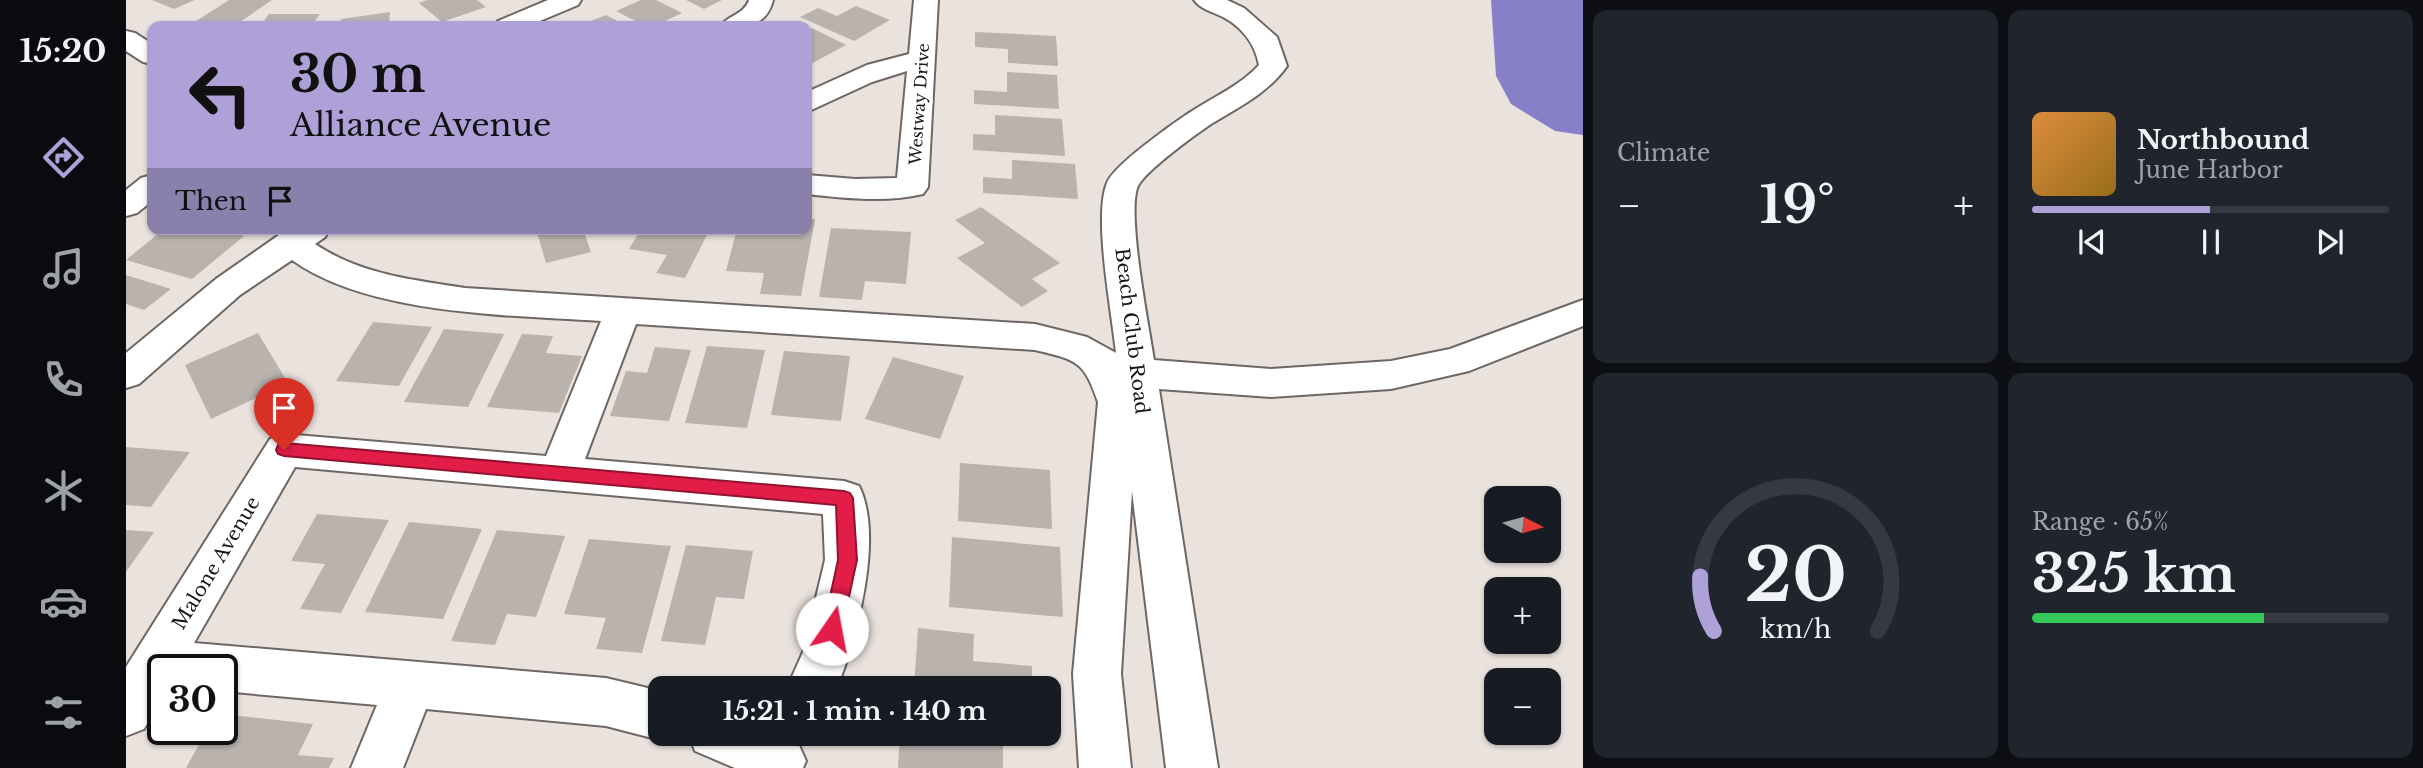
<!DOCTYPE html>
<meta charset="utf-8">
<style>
body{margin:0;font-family:"Libre Baskerville",serif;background:#20242c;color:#f1f3f6;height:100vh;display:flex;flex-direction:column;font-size:26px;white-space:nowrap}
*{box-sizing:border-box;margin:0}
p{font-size:23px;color:#9ea1a6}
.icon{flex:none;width:38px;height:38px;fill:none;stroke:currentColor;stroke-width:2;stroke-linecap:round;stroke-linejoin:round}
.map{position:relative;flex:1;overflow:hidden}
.details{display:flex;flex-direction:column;gap:10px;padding:10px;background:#0d0f14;width:840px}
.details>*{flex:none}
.top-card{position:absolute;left:21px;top:21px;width:665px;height:214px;border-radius:14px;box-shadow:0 2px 5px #0004;background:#ada1d8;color:#111;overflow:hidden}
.needle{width:46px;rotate:96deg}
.tools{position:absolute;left:1358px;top:486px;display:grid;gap:14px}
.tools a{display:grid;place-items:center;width:77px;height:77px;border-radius:14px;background:#171b24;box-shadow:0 2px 5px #0004;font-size:35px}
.speed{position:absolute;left:21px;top:654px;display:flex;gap:14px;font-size:35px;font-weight:700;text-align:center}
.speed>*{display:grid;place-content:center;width:91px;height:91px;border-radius:50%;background:#171b24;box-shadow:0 2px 5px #0004;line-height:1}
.speed .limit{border:4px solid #111;border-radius:10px;background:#fff;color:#111}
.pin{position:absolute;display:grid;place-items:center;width:60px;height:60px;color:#fff;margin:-72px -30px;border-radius:50% 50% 50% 0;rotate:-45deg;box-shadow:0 0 7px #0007}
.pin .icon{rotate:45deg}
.me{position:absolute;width:77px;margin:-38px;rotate:12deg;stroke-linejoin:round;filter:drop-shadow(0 0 5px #0008)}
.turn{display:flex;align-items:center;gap:24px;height:147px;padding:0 28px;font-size:32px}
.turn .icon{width:91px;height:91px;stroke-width:2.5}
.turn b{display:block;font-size:49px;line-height:60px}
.then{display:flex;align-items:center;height:66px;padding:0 28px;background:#0003;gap:14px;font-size:26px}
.big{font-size:52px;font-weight:700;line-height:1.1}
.details .card{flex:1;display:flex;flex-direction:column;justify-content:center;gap:10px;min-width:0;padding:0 24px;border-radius:14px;background:#20242c}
.details .dial{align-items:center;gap:0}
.dial svg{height:182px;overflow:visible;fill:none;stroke:#363941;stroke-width:7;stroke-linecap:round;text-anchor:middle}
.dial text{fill:#f1f3f6;stroke:none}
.song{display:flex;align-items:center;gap:21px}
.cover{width:84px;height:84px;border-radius:10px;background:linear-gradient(135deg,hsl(30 70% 55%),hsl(40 70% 35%))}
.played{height:7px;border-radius:4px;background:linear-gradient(90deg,#ada1d8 50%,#363941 50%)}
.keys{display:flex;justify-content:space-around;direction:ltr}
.heat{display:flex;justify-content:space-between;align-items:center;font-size:38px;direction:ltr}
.charge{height:10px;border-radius:5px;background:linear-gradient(90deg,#34c759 65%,#363941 0)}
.details .tiles{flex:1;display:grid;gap:10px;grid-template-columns:repeat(2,1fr)}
.trip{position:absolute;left:522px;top:676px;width:413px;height:70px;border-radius:14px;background:#171b24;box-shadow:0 2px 5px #0004;font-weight:700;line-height:70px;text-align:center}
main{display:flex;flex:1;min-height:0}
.menu{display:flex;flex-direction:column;width:126px;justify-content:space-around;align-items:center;background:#090b0e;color:#9ea1a6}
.menu .icon{width:49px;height:49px}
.menu .selected{color:#ada1d8}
.menu b{font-size:32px;color:#f1f3f6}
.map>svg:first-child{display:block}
.water{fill:#887fc9}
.building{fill:#b9b2ad}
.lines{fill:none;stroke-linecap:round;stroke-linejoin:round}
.minor-casing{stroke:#6e6763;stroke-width:4}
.minor{fill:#fff;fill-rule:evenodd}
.route{fill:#e11d48;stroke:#92132f;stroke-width:2}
.labels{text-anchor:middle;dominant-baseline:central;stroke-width:7;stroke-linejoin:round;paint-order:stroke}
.far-street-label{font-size:16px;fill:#1a1816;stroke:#fff}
.street-label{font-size:19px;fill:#1a1816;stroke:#fff}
</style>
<main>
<nav class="menu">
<b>15:20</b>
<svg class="icon selected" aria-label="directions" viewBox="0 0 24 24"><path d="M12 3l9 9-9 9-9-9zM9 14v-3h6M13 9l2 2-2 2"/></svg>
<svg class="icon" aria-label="music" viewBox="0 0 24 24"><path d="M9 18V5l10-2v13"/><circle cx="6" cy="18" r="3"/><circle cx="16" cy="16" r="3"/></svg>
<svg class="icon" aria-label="phone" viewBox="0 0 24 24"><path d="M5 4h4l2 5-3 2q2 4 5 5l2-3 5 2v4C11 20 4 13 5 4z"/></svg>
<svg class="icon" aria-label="climate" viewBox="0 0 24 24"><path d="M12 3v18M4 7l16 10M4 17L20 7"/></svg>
<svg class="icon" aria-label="car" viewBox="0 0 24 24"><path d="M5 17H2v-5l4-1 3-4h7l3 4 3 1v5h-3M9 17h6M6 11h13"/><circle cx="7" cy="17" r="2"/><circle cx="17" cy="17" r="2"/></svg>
<svg class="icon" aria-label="filters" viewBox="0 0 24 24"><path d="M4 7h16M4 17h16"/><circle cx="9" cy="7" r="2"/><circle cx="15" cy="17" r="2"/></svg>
</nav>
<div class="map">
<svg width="1457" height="768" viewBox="0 0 1457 768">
<rect width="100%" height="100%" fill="#eae2dd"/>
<path class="water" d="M1365,0H1457V135L1429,131L1385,104L1370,76Z"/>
<path class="building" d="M26,0H69L48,9Z
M103,0H146L108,26L67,23Z
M301,0H351L360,7L316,22L293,3Z
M515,0H530L556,13L528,26H519L490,11Z
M560,0H596L578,9Z
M730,6L764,20L728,41L674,17L692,8L711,16Z
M264,12L263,26H214L215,19Z
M143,14H194L185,26H134Z
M480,15L501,26H453Z
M686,28L720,45L681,66V31Z
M849,32L930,36L932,66L882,63V49L849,47Z
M881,72L931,75L933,109L848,104V90L881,92Z
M869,115L936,119L939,156L847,150V134L869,135Z
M886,160L949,164L952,199L857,193V177L886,179Z
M855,207L934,263L906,279L922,291L896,307L831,258L859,243L829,220Z
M681,219H689L675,296L634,294L638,273L600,271L611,229H681Z
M705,228L785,232L780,284L739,281L736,300L693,297Z
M38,229H92L118,236L66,279L0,260Z
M410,229H457L465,252L420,263Z
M515,229H584L559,278L530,273L541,255L503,249Z
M0,275L45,289L18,310L0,304Z
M247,322L306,327L273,386L210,381Z
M318,329L378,334L342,407L278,402Z
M132,333L162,383L85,419L59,365Z
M396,334L427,336L420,353L456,356L433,413L361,407Z
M581,346L639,350L621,428L559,423Z
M529,347L565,350L543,421L484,416L500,371L521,373Z
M658,351L724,356L715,421L645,415Z
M767,357L838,376L814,439L739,419Z
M0,447L64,452L25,507L0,505Z
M834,463L924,470L926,529L832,521Z
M191,514L263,520L215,613L174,609L199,564L165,561Z
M283,522L356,529L317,619L239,612Z
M0,530L28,532L0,572Z
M371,530L439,536L410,617L381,614L369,645L325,641Z
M826,537L934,547L937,617L823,607Z
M463,539L545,546L516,653L470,649L480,618L438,614Z
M560,545L627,551L618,599L590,597L579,645L535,641Z
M792,628L848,634L847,661L906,666V688H788Z
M96,714L187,724L172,755L208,758L203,768H60L81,730H96Z
M774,733L877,736V768H772Z"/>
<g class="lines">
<defs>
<path id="minor" d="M422,0H455L452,5L402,26H368L372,21Z
M623,0H647C640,28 619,26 595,26C602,15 618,15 623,0Z
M788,0H812L802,187L797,194C760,203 718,198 681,194V175L729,179L771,178L781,71L746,82L681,112V92L741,65L783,54Z
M1068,0H1101L1118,8L1151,37L1161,66C1142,93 1113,107 1085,124C1070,134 1019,171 1012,186C1000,211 1023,327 1028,360L1145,369L1265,361L1324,349L1457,300V326L1343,371L1265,389L1145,397L1033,389L1092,768H1040L1006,491L995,674L1005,768H953L947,674L972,402C958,361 951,360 909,350L510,324L459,459L718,481L733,486C758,536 731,637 711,688H661L677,652L699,560L697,514L169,467L68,643L480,678L534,691V733H552L534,740L480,726L300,709L277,768H225L251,705L96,691V670H37V696L18,729L0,736V667L144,439L158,434L420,456L475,321C383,315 242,315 166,260L114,295L13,384L0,388V353L90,279L153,235L165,229H203L199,237L189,244C233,274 287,280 339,288L909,324L961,337L990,353C986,313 967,217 981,183C988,165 1045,125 1063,113C1087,97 1114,86 1133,65C1129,44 1116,27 1097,17C1087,12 1074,9 1068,0Z
M0,31L9,33L26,44V64L17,62L0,51Z
M26,175V201L11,213L0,216V190L15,178Z
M562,733H650L672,743L680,761L677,768H609L569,751Z"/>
</defs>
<use href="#minor" class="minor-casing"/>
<use href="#minor" class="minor"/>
</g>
<path class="route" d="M158,443L718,491L724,493L727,498L731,560L716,629L713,635L706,638L699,635L697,629L712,560L710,505L158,456L152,454L150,450L152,445Z"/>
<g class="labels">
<g class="far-street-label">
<text transform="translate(793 104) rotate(-86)">Westway Drive</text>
</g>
<g class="street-label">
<text transform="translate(1006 331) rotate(83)">Beach Club Road</text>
<text transform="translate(90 563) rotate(-59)">Malone Avenue</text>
</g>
</g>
</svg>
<div class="tools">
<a><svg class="needle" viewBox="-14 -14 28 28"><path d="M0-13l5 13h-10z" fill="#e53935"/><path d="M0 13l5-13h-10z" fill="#9ea1a6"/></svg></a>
<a>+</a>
<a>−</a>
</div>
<div class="speed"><div class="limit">30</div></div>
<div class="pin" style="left:158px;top:450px;background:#d93025"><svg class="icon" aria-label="arrive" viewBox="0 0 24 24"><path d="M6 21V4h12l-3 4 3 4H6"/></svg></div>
<svg class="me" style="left:706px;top:629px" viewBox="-20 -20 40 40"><circle r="19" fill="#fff"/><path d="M0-13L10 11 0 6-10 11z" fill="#e11d48"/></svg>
<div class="trip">15:21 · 1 min · 140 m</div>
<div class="top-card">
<div class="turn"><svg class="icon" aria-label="left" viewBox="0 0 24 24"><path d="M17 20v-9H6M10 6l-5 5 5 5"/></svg><div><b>30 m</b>Alliance Avenue</div></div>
<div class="then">Then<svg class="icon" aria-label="arrive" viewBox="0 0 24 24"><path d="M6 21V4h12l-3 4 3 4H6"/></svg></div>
</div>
</div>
<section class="details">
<div class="tiles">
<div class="card"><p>Climate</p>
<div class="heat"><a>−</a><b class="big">19°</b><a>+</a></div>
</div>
<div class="card">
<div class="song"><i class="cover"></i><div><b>Northbound</b><p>June Harbor</p></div></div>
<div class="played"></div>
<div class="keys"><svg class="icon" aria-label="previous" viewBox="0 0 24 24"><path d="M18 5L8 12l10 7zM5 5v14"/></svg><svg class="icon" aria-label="pause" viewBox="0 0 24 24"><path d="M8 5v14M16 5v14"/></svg><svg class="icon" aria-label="next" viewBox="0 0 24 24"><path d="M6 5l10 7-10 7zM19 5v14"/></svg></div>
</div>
<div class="card dial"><svg viewBox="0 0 100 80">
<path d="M14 69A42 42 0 1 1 86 69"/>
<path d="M14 69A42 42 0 0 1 8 45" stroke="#ada1d8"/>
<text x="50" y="56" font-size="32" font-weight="700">20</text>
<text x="50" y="72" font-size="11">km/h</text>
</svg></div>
<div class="card"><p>Range · 65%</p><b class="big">325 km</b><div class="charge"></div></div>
</div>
</section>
</main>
